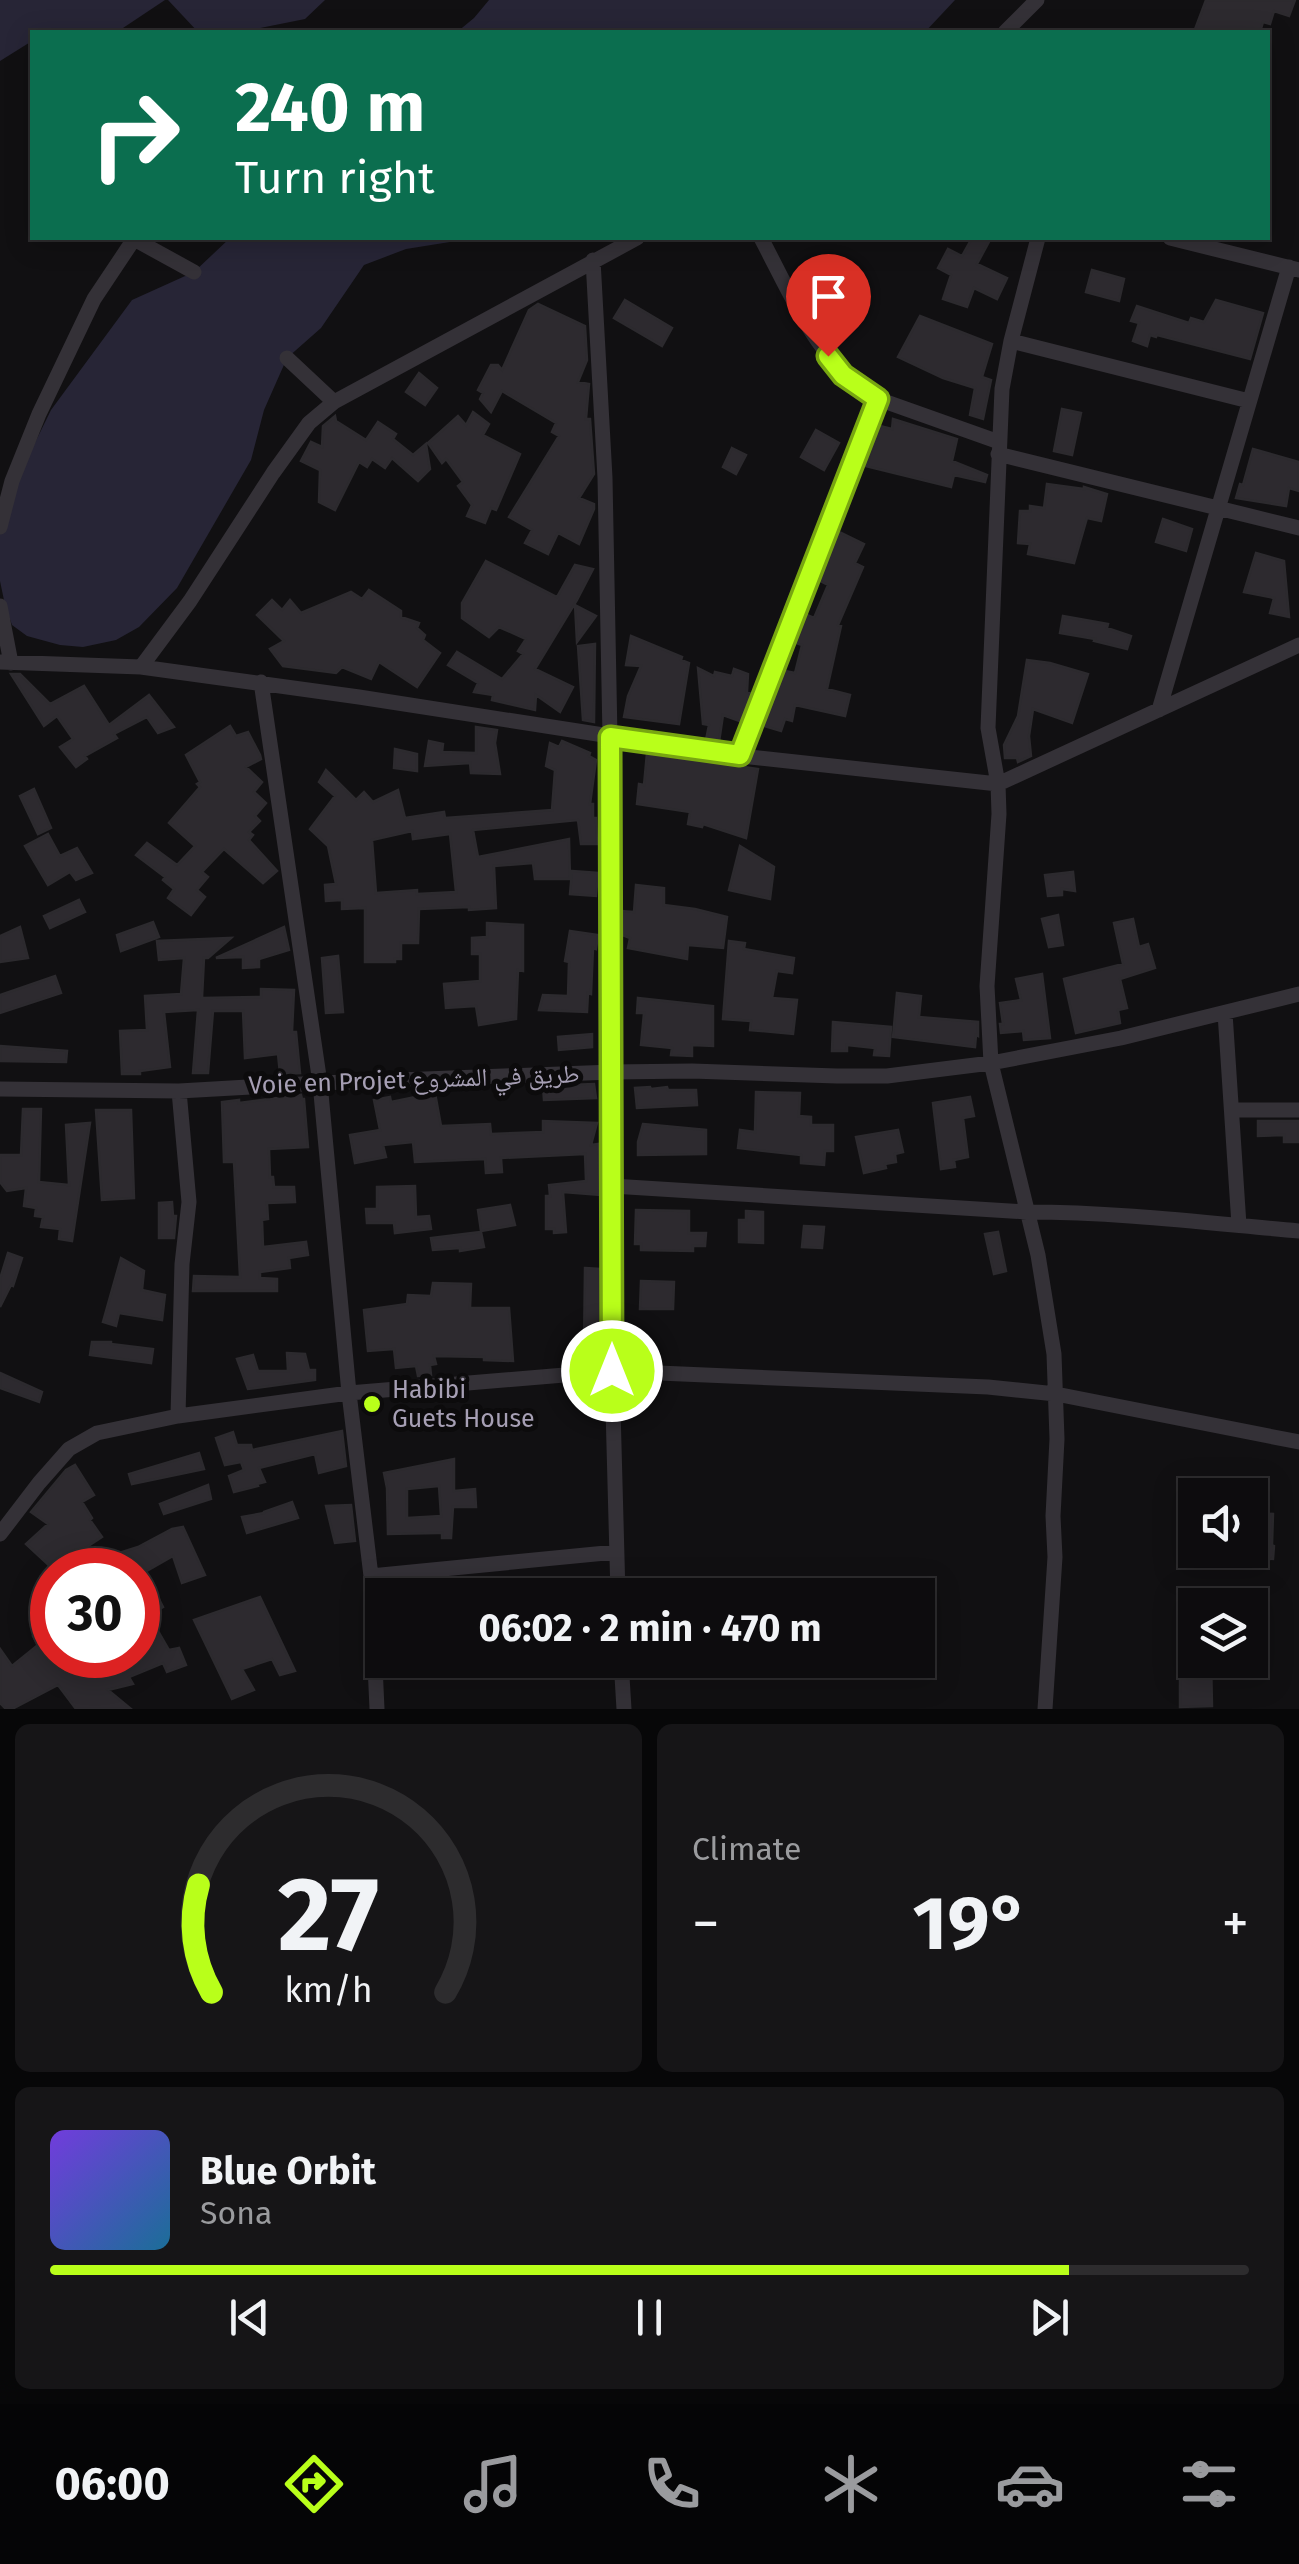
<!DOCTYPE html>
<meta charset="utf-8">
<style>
body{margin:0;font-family:"Fira Sans","Noto Naskh Arabic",sans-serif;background:#161517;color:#f1f3f6;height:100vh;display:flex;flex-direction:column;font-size:38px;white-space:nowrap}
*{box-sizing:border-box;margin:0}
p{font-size:32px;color:#9a9b9e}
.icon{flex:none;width:55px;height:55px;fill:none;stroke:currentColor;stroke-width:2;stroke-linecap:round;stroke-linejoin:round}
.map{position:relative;height:1709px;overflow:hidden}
.sheet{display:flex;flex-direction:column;gap:15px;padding:15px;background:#070708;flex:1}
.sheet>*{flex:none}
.guide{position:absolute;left:30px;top:30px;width:1240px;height:210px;border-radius:0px;box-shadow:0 5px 25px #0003,0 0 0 2px #2d2c2e;background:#0b6e4f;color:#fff;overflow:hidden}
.fabs{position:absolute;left:1178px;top:1478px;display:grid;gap:20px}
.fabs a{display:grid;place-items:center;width:90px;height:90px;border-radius:0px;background:#0d0c0e;box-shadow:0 5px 25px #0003,0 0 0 2px #2d2c2e;font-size:50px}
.speed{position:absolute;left:30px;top:1548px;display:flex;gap:20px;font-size:50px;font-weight:700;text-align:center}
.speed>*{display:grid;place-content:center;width:130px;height:130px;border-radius:50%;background:#0d0c0e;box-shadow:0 5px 25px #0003,0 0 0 2px #2d2c2e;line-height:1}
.speed .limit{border:15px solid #d22;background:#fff;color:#111}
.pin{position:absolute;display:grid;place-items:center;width:85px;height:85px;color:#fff;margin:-102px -42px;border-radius:50% 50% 50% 0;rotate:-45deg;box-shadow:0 0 10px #0007}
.pin .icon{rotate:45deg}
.me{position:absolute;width:110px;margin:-55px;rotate:0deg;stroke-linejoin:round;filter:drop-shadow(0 0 8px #0008)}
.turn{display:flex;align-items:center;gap:35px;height:210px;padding:0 40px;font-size:45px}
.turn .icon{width:130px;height:130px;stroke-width:2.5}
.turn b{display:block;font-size:70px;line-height:85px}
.big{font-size:75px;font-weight:700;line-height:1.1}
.sheet .widget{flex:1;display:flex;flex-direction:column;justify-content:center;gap:15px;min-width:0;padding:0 35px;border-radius:15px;background:#161517}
.sheet .dial{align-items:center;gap:0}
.dial svg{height:260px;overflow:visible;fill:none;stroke:#2d2c2e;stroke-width:7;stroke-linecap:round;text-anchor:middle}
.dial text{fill:#f1f3f6;stroke:none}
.song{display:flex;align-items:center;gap:30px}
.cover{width:120px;height:120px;border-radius:15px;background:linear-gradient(135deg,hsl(260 70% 55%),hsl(200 70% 35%))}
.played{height:10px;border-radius:5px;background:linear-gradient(90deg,#b9ff1a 85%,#2d2c2e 85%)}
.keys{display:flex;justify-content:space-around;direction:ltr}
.heat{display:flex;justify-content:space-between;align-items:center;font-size:55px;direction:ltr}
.sheet .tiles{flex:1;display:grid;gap:15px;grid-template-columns:1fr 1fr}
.widget:last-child{grid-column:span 2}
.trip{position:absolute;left:365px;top:1578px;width:570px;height:100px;border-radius:0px;background:#0d0c0e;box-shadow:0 5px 25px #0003,0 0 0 2px #2d2c2e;font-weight:700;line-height:100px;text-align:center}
.tab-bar{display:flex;height:160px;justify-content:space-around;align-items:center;background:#050506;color:#9a9b9e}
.tab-bar .icon{width:70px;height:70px}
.tab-bar .on{color:#b9ff1a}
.tab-bar b{font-size:45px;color:#f1f3f6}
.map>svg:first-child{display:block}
.water{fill:#272536}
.building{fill:#2d2a2f;stroke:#2c2a2e;stroke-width:2.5;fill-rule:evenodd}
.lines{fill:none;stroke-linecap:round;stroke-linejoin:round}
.minor{stroke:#343137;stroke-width:15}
.route-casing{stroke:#78a611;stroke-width:25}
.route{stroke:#b9ff1a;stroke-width:18}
.poi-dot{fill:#b9ff1a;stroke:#0c0b0c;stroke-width:4}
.labels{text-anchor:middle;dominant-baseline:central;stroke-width:10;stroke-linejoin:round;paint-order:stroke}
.street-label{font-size:25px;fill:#a69fb4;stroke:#0c0b0c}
.poi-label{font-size:25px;fill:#a69fb4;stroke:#0c0b0c;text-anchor:start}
</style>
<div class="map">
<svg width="1299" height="1709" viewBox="0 0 1299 1709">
<rect width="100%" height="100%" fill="#111012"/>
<path class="water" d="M0,0H165L117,32H32V41L0,61Z
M168,0H325L305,19L241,32H198Z
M489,0H955L925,32H457L474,18Z
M230,238H475L406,249L364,265L321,328L287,358L264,410L251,460L177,588L139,627L116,640L83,647L60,645L27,636L12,625L5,605L0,581V514L51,410L132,300L194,272Z"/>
<path class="building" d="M1206,0H1295L1289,16L1274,11L1270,24L1263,22L1260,32H1194Z
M972,238H991L977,264L1007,278L997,299L974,288L967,307L943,299L951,275L938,268L948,249L962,256Z
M1092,270L1124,279L1119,301L1086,292Z
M625,300L672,328L662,346L614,318Z
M1216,300L1263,313L1250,359L1157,335L1156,337L1150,335L1147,346L1133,341L1139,323L1131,321L1137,306L1189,323L1191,318L1204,322Z
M538,304L585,326L587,360L578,382L589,384L586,419H590L594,474L579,498L594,504V509L579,544L558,533L548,554L525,543L532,530L509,517L559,436L552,432L556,423L502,391L491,412L480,399L483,393L478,390L491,365H498L502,370L529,310Z
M920,316L992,344L982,377L991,380L983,419L970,415L975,388L943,378L898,357Z
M419,373L437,388L425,405L406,392Z
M1062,409L1081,413L1072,455L1054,451Z
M473,412L489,424L483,435L520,454L496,510L491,508L485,523L467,516L472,505L458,486L463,482L446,459L442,463L428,443L458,416L466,425Z
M335,416L336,421L366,440L378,422L396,434L393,439L413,455L426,444L430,469L418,481L392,458L385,468L372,459L367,467L359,462L335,510L319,502L320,470L301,461L311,442L322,447L323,426Z
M893,419L957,439L952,461L987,475L985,482L954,475L951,487L866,466L880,426L892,429Z
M816,430L839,443L824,470L801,457Z
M732,448L746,455L736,474L723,467Z
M1253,449L1299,462V491L1289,488L1286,506L1236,498L1240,484L1243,485Z
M1047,484L1084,489V487L1107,494L1101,521L1087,518L1074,563L1028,554L1030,544L1018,543L1020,511H1030V506L1044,508Z
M1163,519L1192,529L1186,551L1156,542Z
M839,532L864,544L855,563L863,567L838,625L841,626L827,689L850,695L845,716L795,705L792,721L785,719L781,731L764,726L785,671L795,673L802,645L796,643L807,615L814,618L828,585L820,581Z
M1256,553L1284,561L1289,617L1270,613L1274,598L1244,592Z
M486,561L557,597L575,565L593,569L577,600L535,669L573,687L560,712L536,695L535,710L492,700L493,695L474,692L478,683L448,665L457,652L502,679L523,654L518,651L526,639L499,627L489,637L462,618V603Z
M369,590L401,611V617L419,623L417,628L425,635L423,640L440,653L417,687L379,662L371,679L342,667L336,673L283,666L270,649L284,641L257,615L272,600L282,610L290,600L301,613L351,592L362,599Z
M575,605L596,616L577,642Z
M1063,616L1108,624L1107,628L1131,636L1127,649L1094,641L1095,639L1060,633Z
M631,636L682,657L681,660L689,663L679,724L624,717L628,696L641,666L626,665Z
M595,644L594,722L583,720L578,646Z
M1027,660L1050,663L1088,674L1072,723L1033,709L1029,736L1031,756L1018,762L1017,758H1005L1004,745L1018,716Z
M698,668L714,676L715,672L732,676L734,669L748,674L747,692L752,694L742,722L723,715L719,742L706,740L709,725L703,724Z
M11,674H20L50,704L84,686L109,725L149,695L174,727L158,733L147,717L114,734L117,738L85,756L87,759L76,767L60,747L73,739L57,716L44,726Z
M230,726L236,736L248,732L260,755L261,759L246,767L262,782L254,792L266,803L255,816L260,821L249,832L253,835L249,840L277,871L263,883L224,849L202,872L208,877L197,890L205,897L191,915L168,898L174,889L163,880L165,877L136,855L147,843L177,865L195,846L169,823L200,787L197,784L200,782L186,755Z
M476,727L497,730L495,743L500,774L471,773L470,763L425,766L429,741L443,744L442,752L476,753Z
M562,741L590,753L589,756L596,760L590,804H593V818H596L597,844H581L578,820L473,830L478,857L569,839L570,879H535L533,863L494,866L496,908L469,910V907L419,909L418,943H401V959H395V962H365V908L342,909V900L326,901L325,885L336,884L328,846L310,829L335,796L319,782L326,770L356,800L364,792L373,802L398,790L405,818L444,812L445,818L552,810L555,770L546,766L550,743L559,747ZM412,831L413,839L450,834L456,892L417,894V890L376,893L372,840Z
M395,749L417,754V771L394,768Z
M647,753L758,769L746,838L703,824L702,827L688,824L690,812L637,804L639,784L644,785Z
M34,789L51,828L38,834L20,796Z
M48,834L60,856L77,848L92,873L76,880L70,872L48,885L25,846Z
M740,846L774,867L770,899L729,890Z
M572,871L598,873L596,896L570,894Z
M1073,872L1075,891L1062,889V895L1048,896L1045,875Z
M636,885L664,888V905L695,909L727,917L723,948L688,945L687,959L628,948L630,938L622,935V911L634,912Z
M79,900L85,912L50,928L44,916Z
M1058,915L1063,945L1049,947L1042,919Z
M1133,919L1139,947L1148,944L1155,968L1120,979L1127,1008L1118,1010L1120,1023L1076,1033L1064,979L1123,964L1114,923Z
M153,922L159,937L121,951L117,935Z
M487,923L523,925V971L518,970L516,1019L479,1025L476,1006L446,1008L444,984L480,981V954H472V938L487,937Z
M20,927L28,958L0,962V936Z
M284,927L289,950L259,959V967L243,968V957L216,958Z
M570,931L598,935L596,949L593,948L591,994L588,993L587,1012L539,1010L543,995L568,996L569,962L565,961Z
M231,938L208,958H204L202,998L261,997V989L294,990L292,1032H296L300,1073L280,1074L278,1054L245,1058L243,1011H213L208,1073H193L198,1010L164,1012L170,1067L140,1071V1074H122L120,1031L147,1030L145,996L181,994L184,958L159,960L157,941Z
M729,941L745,943L744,949L794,958L792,973L777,971L772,998L797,1000L793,1034L750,1030L751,1021L723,1019Z
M338,956L343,1012L326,1013L322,958Z
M1042,974L1050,1038L1024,1040L1023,1031L1001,1033L1000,1024H1003L1000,1003L1021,1000L1016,979Z
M55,976L61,993L0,1013V995Z
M897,993L921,996L919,1017L978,1022V1036L976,1035L975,1047L893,1037Z
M638,998L713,1006V1046L692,1045V1056L671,1055L672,1048L641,1045L644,1013H637Z
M833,1022L891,1027L889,1056L874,1055L875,1048L847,1045V1051H832Z
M592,1034V1047L559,1050L558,1037Z
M0,1046L67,1051L66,1062L0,1061Z
M594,1084L596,1098L544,1100L543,1086Z
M650,1087L651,1089L667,1087L668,1090H696L697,1105L637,1108L635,1088Z
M756,1092L800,1093L799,1116L811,1117V1125H833V1151H825L824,1165L801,1163V1155L738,1148L740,1130L755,1132Z
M435,1093L441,1126L490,1124L491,1134L543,1132V1121L597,1123L591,1145L598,1144L600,1195L563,1192L566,1232L554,1233V1229H546V1196H550L549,1185L586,1181L585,1154L501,1158L502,1172L486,1173L485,1159L415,1162L413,1142L383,1145L386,1157L355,1163L350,1135L380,1130L374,1100L390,1097L391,1102Z
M301,1095L302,1099H304L308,1147L269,1149L270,1177H273L274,1187H294L295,1202L267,1203L268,1219L262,1220L263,1247L306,1242L308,1255L289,1258L290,1268L260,1272V1278L277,1279V1291H193L194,1276L240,1277L234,1162H224L222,1102L239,1100V1103Z
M970,1097L974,1116L963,1118L968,1157L954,1160L955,1167L941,1169L933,1103Z
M23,1109H41L39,1182L69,1185L66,1125L90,1123L72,1241L59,1239L60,1229L41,1227L43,1217L35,1216L36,1208L24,1206L26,1188L7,1191L0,1182V1155H21Z
M96,1110H131L134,1198L102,1200Z
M1258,1121H1299V1142H1284V1135L1258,1136Z
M643,1124L706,1130V1154L638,1155V1142Z
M898,1130L903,1152L895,1154L896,1162L885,1164L886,1168L864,1173L856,1137Z
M415,1186L416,1217L429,1216L431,1229L395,1233L394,1223H367L366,1209H377V1187Z
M172,1202L173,1216H176L174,1238H159V1203Z
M510,1205L515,1225L481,1231L478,1210Z
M636,1210L689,1211V1233H706L705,1246H693V1251L641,1250V1244H635Z
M746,1211L763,1212V1243L739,1242V1220H746Z
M804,1226L824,1227L822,1248L802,1247Z
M481,1232L484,1247L460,1251V1248L433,1250L431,1238Z
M998,1232L1006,1271L994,1274L985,1234Z
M8,1253L22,1258L13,1286L11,1285L0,1307V1279Z
M121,1258L144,1271L142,1290L165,1295L162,1320L119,1313L116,1326L103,1322Z
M585,1268L600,1269V1350L584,1349Z
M641,1281L674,1282L673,1309H640Z
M433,1283L471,1284L470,1308H509L513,1361L484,1360V1357L434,1356L436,1364L430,1365L431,1375L418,1376L416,1366L396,1368L394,1349L368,1351L364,1310L407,1304L408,1295L431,1296Z
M92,1342H111V1344L153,1349L151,1363L90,1355Z
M287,1353L305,1354L309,1370H315V1380L248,1389L237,1359L253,1355L258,1371H288Z
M0,1373L42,1392L39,1402L0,1388Z
M342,1431L346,1466L319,1473L315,1454L259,1468L265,1482L257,1484L258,1486L234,1492L229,1476L244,1470L241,1462L225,1465L216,1438L233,1432L237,1445H251L252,1450Z
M199,1453L204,1469L132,1484L129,1474Z
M454,1459V1491L475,1489L476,1507H453L451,1538H442V1533H438L388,1534L387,1488L384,1473ZM439,1486L441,1516L407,1518V1489Z
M75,1465L94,1495L82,1502L92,1518L90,1520L102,1537L67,1560L74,1570H54L26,1544L48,1524L31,1512L66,1470Z
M208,1485L211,1499L164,1514L160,1504Z
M292,1502L298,1518L247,1533L242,1517L264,1513V1512Z
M351,1505L355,1541L335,1543L326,1506Z
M1250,1512L1273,1514L1272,1545L1274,1546L1273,1559L1250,1558Z
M183,1527L205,1575L182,1583L173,1556L145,1572L163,1607L149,1615L138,1595V1570H126L116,1554L138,1547L172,1529Z
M440,1581L441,1595H389V1586Z
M260,1597L295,1671L280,1675L272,1659L242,1669L254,1690L232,1699L194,1620Z
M150,1617L169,1650L179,1648L186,1665L167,1672L163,1663L129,1677L133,1684L108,1690L131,1709H76L58,1685L12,1709H6L0,1703V1649L12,1666L38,1645L33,1636L52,1627V1655H76L89,1678L110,1655H138V1623Z
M1180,1658L1211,1660L1212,1706L1180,1707Z"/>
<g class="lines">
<path class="minor" d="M1005,32L1037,0
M761,238C792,296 818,364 878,399L999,442
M1038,238L1011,341L1002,389L988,728L998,784L999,814L987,986L991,1063L1038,1255L1054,1354L1057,1439L1053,1516L1055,1557L1045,1709
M1170,238L1299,270
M593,260L605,478L610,737L612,1371L618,1595
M1011,341L1249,401
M287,358L334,402
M998,454L1299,528
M0,527L12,481L39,414L94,299L134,239L194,272
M0,606L11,663
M0,662L141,667L359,697L732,755L998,784L1299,645
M141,667L190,601L273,473L309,423L334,402L637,238
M261,682L320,1083L349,1393L371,1576L377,1709
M1159,710L1289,267
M741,755L878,399
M1225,1013L1239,1225
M0,1089L179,1091L320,1083L612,1072L692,1071L837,1076H887L991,1063L1121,1038L1299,994
M1232,1110H1299
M612,1186L1027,1212C1118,1212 1208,1223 1299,1231
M178,1416L182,1264L189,1202L179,1091
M0,1534L39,1483L69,1449L97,1433L178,1416L349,1393L612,1371L988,1387L1056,1394L1299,1442
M371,1576L616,1552
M621,1660L624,1709"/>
</g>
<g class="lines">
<defs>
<path id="route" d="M612,1371L610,737L740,755L878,399L843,375L828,356"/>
</defs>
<use href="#route" class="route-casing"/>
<use href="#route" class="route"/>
</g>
<circle class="poi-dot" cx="372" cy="1404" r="10"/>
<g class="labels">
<g class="street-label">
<text transform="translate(414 1080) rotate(-2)">Voie en Projet طريق في المشروع</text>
</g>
<g class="poi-label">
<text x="392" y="1390">Habibi<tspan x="392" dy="29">Guets House</tspan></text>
</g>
</g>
</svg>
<div class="fabs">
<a><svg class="icon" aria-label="sound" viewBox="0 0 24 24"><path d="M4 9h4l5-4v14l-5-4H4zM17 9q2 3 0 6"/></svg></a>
<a><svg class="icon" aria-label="layers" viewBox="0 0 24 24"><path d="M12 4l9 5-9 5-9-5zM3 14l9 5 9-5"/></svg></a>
</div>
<div class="speed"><div class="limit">30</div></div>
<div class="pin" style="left:828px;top:356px;background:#d93025"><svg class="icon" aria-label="arrive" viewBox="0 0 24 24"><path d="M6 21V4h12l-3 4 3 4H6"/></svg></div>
<svg class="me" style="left:612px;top:1371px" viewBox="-20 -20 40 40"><circle r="17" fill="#b9ff1a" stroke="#fff" stroke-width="3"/><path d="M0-11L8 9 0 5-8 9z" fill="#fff"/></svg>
<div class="trip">06:02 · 2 min · 470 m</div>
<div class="guide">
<div class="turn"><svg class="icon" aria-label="right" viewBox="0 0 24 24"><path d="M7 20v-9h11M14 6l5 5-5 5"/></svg><div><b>240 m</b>Turn right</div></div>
</div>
</div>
<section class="sheet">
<div class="tiles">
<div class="widget dial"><svg viewBox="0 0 100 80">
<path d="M14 69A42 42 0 1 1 86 69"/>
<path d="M14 69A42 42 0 0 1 10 36" stroke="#b9ff1a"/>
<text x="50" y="56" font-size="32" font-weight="700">27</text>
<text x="50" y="72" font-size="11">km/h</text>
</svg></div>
<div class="widget"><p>Climate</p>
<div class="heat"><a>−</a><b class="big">19°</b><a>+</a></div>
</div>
<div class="widget">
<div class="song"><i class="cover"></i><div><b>Blue Orbit</b><p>Sona</p></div></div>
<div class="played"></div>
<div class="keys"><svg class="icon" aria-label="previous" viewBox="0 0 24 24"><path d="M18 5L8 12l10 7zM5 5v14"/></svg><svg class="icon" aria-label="pause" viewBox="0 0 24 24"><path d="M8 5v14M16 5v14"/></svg><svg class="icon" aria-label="next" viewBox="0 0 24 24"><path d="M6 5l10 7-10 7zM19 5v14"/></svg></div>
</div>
</div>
</section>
<nav class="tab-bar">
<b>06:00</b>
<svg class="icon on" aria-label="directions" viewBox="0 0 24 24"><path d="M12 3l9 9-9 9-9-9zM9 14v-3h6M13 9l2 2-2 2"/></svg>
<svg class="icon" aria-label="music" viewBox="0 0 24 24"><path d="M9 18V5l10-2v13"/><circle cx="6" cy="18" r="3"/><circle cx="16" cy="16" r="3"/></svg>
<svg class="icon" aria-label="phone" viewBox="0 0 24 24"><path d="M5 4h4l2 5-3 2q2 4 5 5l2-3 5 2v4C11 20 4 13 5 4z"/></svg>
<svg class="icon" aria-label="climate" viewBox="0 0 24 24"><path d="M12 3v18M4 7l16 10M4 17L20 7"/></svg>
<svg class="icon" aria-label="car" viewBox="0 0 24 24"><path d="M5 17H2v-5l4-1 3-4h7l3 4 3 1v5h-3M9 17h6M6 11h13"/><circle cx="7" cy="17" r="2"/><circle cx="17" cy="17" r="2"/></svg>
<svg class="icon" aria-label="filters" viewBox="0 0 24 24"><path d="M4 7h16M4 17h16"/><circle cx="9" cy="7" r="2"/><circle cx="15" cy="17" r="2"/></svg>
</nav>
